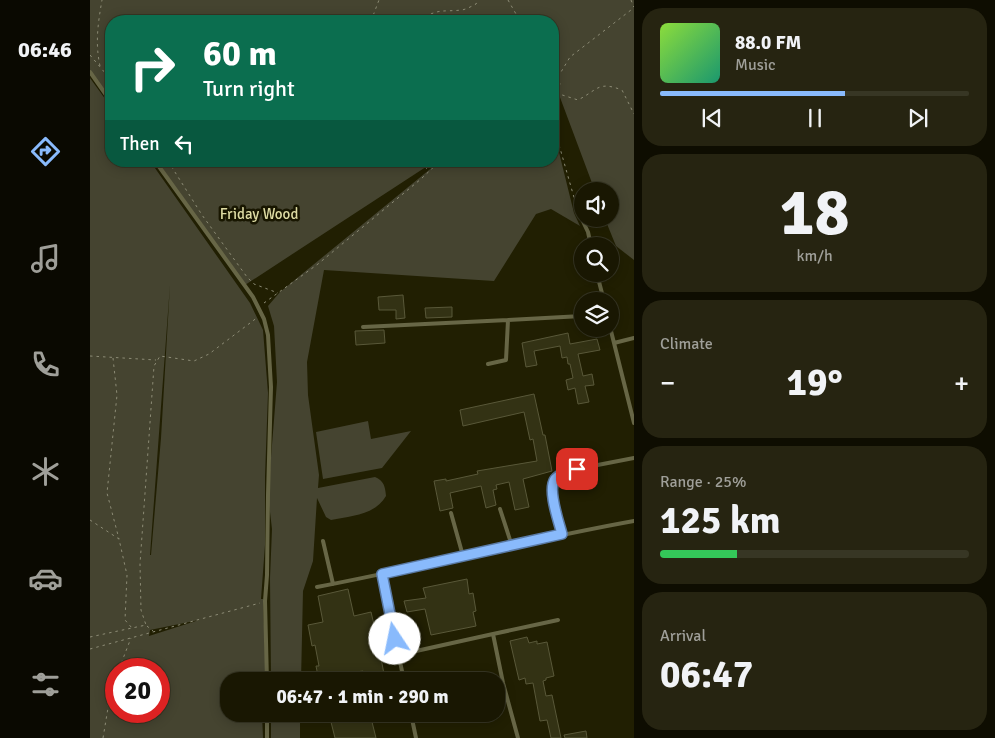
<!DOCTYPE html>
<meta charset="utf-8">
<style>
body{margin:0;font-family:Signika,sans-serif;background:#262411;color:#f1f3f6;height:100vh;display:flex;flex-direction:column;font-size:19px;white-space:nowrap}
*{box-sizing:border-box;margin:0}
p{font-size:16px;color:#9f9f99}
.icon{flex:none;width:28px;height:28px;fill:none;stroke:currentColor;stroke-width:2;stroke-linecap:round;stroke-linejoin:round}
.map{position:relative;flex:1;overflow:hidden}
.sheet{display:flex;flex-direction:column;gap:8px;padding:8px;background:#0e0d01;width:361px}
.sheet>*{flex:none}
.banner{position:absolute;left:15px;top:15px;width:454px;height:152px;border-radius:20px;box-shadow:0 2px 12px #0003,0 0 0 1px #373624;background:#0b6e4f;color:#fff;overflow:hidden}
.tools{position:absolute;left:484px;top:182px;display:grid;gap:10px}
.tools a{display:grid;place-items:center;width:45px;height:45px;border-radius:50%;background:#191702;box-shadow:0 2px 12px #0003,0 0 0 1px #373624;font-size:25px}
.speed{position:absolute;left:15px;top:658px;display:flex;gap:10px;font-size:25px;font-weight:700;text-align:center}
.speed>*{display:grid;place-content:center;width:65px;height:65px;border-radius:50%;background:#191702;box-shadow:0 2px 12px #0003,0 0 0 1px #373624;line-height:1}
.speed .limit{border:8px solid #d22;background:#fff;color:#111}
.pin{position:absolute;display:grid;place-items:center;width:42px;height:42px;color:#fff;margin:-21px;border-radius:10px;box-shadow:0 2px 8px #0006}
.me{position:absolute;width:55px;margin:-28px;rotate:349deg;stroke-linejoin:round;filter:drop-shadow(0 0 4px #0008)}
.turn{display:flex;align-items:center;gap:18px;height:105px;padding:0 15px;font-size:22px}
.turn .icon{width:65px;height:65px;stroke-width:2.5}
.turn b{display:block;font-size:35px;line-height:42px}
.then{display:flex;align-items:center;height:48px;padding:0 15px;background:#0003;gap:10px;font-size:19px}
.big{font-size:38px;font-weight:700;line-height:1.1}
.sheet .widget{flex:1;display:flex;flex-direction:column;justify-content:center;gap:8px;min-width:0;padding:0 18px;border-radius:20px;background:#262411}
.sheet .dial{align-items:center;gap:0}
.dial b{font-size:65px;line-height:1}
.song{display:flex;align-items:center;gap:15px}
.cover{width:60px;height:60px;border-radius:8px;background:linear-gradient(135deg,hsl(90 70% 55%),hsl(160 70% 35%))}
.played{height:5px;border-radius:2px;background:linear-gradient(90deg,#89bafc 60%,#373624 60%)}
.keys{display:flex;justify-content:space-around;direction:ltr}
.heat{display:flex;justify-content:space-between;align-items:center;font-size:28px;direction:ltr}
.charge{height:8px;border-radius:4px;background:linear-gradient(90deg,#34c759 25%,#373624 0)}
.trip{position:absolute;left:130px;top:672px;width:285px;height:50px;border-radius:20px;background:#191702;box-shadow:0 2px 12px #0003,0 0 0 1px #373624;font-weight:700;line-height:50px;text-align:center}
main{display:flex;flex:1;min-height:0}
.menu{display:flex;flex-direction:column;width:90px;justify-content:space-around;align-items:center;background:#0a0901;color:#9f9f99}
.menu .icon{width:35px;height:35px}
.menu .active{color:#89bafc}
.menu b{font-size:22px;color:#f1f3f6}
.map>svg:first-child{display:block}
.green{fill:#454430;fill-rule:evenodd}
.building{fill:#333214;stroke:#595839}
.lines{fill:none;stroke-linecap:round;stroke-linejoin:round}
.path{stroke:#8d8c76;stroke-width:1;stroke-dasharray:2.5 4;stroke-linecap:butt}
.lane{stroke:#676646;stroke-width:4}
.route-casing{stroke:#5979a4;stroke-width:12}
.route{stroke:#89bafc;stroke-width:9}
.labels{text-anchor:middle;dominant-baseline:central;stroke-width:5;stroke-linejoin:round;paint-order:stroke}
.park-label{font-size:15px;fill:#dedca3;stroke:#181600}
</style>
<main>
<nav class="menu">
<b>06:46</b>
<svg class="icon active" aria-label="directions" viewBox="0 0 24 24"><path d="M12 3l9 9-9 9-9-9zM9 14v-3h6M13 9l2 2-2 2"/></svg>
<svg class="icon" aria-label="music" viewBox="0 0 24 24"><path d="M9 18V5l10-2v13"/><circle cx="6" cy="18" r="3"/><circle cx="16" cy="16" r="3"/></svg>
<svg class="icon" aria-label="phone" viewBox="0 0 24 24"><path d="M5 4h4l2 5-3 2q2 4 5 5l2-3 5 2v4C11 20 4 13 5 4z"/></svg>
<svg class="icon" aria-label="climate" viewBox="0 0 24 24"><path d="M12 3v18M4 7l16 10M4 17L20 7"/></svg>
<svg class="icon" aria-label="car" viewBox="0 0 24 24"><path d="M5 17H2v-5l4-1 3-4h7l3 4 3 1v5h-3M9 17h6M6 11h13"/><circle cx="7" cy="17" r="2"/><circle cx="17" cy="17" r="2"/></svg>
<svg class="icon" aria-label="filters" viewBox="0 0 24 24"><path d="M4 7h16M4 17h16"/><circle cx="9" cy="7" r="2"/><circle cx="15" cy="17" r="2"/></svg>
</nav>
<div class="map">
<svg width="544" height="738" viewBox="0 0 544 738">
<rect width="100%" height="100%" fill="#211f02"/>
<path class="green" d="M0,0H544V260L526,246L515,219H520V191H505L465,84L463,85L462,21H21V102L0,72Z
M0,78L21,107V161H60L160,303L173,330L178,393L175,477V545L171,599H173L176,681H139V714H172L173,738H0ZM80,285L71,438L61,555H60ZM109,620L59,636L60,630ZM26,669H69V711H26Z
M463,128L484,213L490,226L461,209L446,214L404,281L234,270L217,362L218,395L229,475L228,488L285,477C294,481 295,486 296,496C285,515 261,516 241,520L236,517L227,498L223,561L213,591L211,681H181L180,578L182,529L178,495L187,382L184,326L178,306L190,292L350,161H462Z
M65,161H345L155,285Z
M278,421L281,439L321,431L292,468L233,479L226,432Z
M181,714H210V738H181Z"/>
<path class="building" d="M313,295L315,318L306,319V310H289L288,297Z
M362,307V317L336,318L335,308Z
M294,330L295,343L266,345L265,331Z
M478,333L480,344L507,339L510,350L488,354L493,376L502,374L504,385L495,386L499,402L488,404L485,388L478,390L476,380L483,378L480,364H478L477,357L472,358L470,346L444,351L447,365L436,367L432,343Z
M444,394L453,435H455L462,471L433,479L439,507L425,510L419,482L406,485L407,489L403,490L406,505L396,508L391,486L360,493L363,508L350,511L344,481L356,479V481L388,474L387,471L447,461L443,439L440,440L434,412L373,426L370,410Z
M377,579L379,594L383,593L386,611L383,612L386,626L341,635L335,609L317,612L314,601L336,598L333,588Z
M258,589L264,616L281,612L286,633H283L287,654L290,653L294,674L274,678L273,671L259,673L261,681H229L226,666H229L225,645L222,646L218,625L233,622L228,596Z
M437,637L439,643L447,641V644L457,642L464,676L456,678V680L453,681L456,696L462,695L471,738H461L457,720L450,721L443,683L436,684L435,678L429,680L420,641Z
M239,714H280L286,738H245Z
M496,731L497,738H475L474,735Z"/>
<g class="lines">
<path class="path" d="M418,0L430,21
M541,0L543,5
M281,21L289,0
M330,21C346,8 353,12 372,10C377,9 382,6 386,4L388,0
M0,55L21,80
M462,65L470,84L462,98
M10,66C5,43 8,23 12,0
M468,77L480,57L541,10L544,6
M466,93L488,100C509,89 508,81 532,90L544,114
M462,120L487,208
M78,161L112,215L157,277L164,284L188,293
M332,161L338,171
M174,303L228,264L331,179L350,161
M0,356L66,360
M23,358L27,395L17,493L29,539
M0,520L29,539L37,575L35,620L42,628
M57,626L63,631
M0,637L56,625L51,610L50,564L64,366L70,356L104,361L119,354L168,317
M0,649L170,603
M29,669L41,638
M13,738L19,702L26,693L24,685L26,679"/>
<path class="lane" d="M0,72L21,102
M65,161L163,297L174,319L178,335L181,387L178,495L177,575L175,601L177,681
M489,213L498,232L501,246
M507,274L514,301
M273,327L418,320
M520,327L544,423
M524,343L544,338
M398,364L416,360L418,320L492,316
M410,509L422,546
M361,513L373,556
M472,534L462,491L465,480L472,474L487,469L544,458
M233,541L243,584
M292,574L314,681
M227,587C333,567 438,540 544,521
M403,634L468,620
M308,655L403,634L413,683L428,738
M177,714V738
M321,714L326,738"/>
</g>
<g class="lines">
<defs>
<path id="route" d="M305,639L292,574L472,534C469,522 457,490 465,479C470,473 480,471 487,469"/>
</defs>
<use href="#route" class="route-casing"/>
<use href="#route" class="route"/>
</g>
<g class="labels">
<g class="park-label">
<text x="169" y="214">Friday Wood</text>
</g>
</g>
</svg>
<div class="tools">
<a><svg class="icon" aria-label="sound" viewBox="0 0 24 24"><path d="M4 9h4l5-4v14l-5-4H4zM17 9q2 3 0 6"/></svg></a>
<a><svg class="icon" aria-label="search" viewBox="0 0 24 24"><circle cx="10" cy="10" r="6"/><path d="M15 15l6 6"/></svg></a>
<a><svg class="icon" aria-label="layers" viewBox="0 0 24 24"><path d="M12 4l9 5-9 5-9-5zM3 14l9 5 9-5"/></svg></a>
</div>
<div class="speed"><div class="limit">20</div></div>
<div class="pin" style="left:487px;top:469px;background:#d93025"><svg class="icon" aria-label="arrive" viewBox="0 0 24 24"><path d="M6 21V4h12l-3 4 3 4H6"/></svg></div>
<svg class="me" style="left:305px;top:639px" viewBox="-20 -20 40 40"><circle r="19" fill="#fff"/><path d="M0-13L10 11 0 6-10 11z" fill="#89bafc"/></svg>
<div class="trip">06:47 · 1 min · 290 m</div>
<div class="banner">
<div class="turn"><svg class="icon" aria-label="right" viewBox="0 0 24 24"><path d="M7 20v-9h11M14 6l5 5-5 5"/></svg><div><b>60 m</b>Turn right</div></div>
<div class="then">Then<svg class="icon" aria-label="left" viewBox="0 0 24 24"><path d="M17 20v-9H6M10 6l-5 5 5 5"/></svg></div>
</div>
</div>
<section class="sheet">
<div class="widget">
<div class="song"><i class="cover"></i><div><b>88.0 FM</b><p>Music</p></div></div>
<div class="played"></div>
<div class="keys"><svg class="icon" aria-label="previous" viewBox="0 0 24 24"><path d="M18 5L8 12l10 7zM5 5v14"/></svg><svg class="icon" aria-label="pause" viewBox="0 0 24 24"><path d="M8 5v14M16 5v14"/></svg><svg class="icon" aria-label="next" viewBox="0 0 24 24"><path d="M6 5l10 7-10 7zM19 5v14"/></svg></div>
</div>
<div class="widget dial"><b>18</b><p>km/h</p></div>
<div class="widget"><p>Climate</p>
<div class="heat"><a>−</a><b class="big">19°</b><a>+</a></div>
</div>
<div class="widget"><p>Range · 25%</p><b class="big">125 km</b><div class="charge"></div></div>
<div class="widget"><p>Arrival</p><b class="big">06:47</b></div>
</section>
</main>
